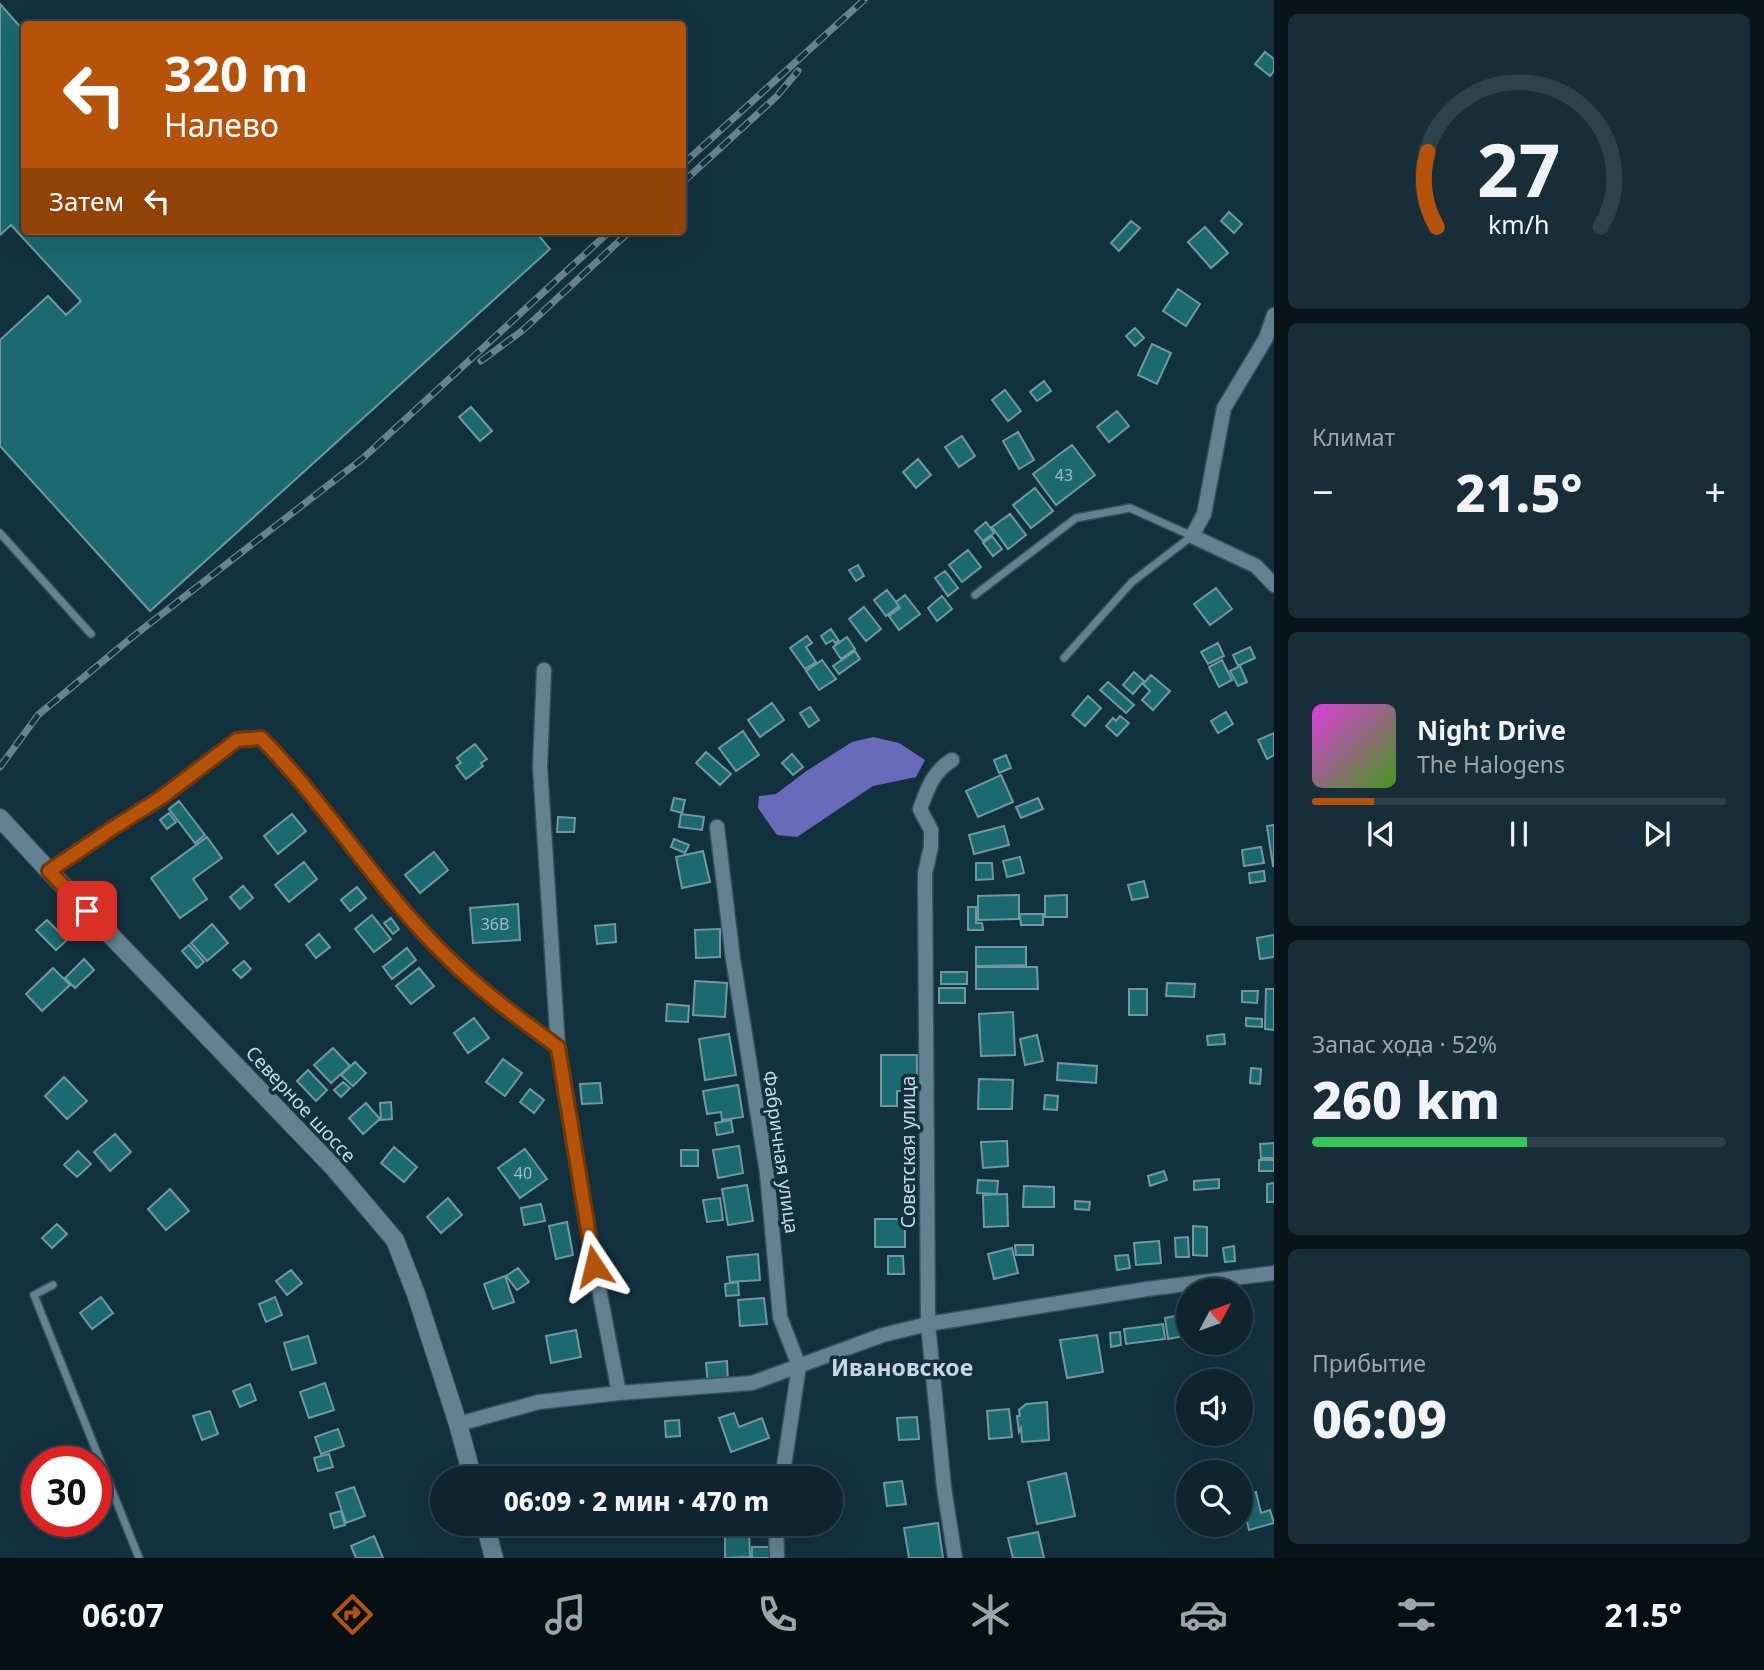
<!DOCTYPE html>
<html lang="ru">
<meta charset="utf-8">
<style>
body{margin:0;font-family:"Noto Sans",sans-serif;background:#172d37;color:#f1f3f6;height:100vh;display:flex;flex-direction:column;font-size:26px;white-space:nowrap}
*{box-sizing:border-box;margin:0}
p{font-size:23px;color:#9ba5aa}
.icon{flex:none;width:38px;height:38px;fill:none;stroke:currentColor;stroke-width:2;stroke-linecap:round;stroke-linejoin:round}
.map{position:relative;flex:1;overflow:hidden}
.drawer{display:flex;flex-direction:column;gap:14px;padding:14px;background:#08141a;width:490px}
.drawer>*{flex:none}
.guide{position:absolute;left:21px;top:21px;width:665px;height:214px;border-radius:7px;box-shadow:0 7px 28px #0002,0 0 0 2px #2e424b;background:#b45309;color:#fff;overflow:hidden}
.needle{width:46px;rotate:49deg}
.buttons{position:absolute;left:1176px;top:1278px;display:grid;gap:14px}
.buttons a{display:grid;place-items:center;width:77px;height:77px;border-radius:50%;background:#0e252f;box-shadow:0 7px 28px #0002,0 0 0 2px #2e424b;font-size:35px}
.speed{position:absolute;left:21px;top:1446px;display:flex;gap:14px;font-size:35px;font-weight:700;text-align:center}
.speed>*{display:grid;place-content:center;width:91px;height:91px;border-radius:50%;background:#0e252f;box-shadow:0 7px 28px #0002,0 0 0 2px #2e424b;line-height:1}
.speed .limit{border:10px solid #d22;background:#fff;color:#111}
.pin{position:absolute;display:grid;place-items:center;width:60px;height:60px;color:#fff;margin:-30px;border-radius:14px;box-shadow:0 4px 10px #0006}
.me{position:absolute;width:77px;margin:-38px;rotate:350deg;stroke-linejoin:round;filter:drop-shadow(0 0 5px #0008)}
.turn{display:flex;align-items:center;gap:24px;height:147px;padding:0 28px;font-size:32px}
.turn .icon{width:91px;height:91px;stroke-width:2.5}
.turn b{display:block;font-size:49px;line-height:60px}
.then{display:flex;align-items:center;height:66px;padding:0 28px;background:#0003;gap:14px;font-size:26px}
.big{font-size:52px;font-weight:800;line-height:1.1}
.drawer .tile{flex:1;display:flex;flex-direction:column;justify-content:center;gap:10px;min-width:0;padding:0 24px;border-radius:10px;background:#172d37}
.drawer .dial{align-items:center;gap:0}
.dial svg{height:182px;overflow:visible;fill:none;stroke:#2e424b;stroke-width:7;stroke-linecap:round;text-anchor:middle}
.dial text{fill:#f1f3f6;stroke:none}
.song{display:flex;align-items:center;gap:21px}
.cover{width:84px;height:84px;border-radius:10px;background:linear-gradient(135deg,hsl(300 70% 55%),hsl(100 70% 35%))}
.played{height:7px;border-radius:4px;background:linear-gradient(90deg,#b45309 15%,#2e424b 15%)}
.keys{display:flex;justify-content:space-around;direction:ltr}
.heat{display:flex;justify-content:space-between;align-items:center;font-size:38px;direction:ltr}
.charge{height:10px;border-radius:5px;background:linear-gradient(90deg,#34c759 52%,#2e424b 0)}
.trip{position:absolute;left:430px;top:1466px;width:413px;height:70px;border-radius:35px;background:#0e252f;box-shadow:0 7px 28px #0002,0 0 0 2px #2e424b;font-weight:800;line-height:70px;text-align:center}
.tab-bar{display:flex;height:112px;justify-content:space-around;align-items:center;background:#060f13;color:#9ba5aa}
.tab-bar .icon{width:49px;height:49px}
.tab-bar .selected{color:#b45309}
.tab-bar b{font-size:32px;color:#f1f3f6}
main{display:flex;flex:1;min-height:0}
.map>svg:first-child{display:block}
.water{fill:#6a6aba}
.building{fill:#1b6971;stroke:#71999d;stroke-width:2}
.lines{fill:none;stroke-linecap:round;stroke-linejoin:round}
.lane-casing{stroke:#374e5a;stroke-width:10}
.street-casing{stroke:#374e5a;stroke-width:17}
.secondary-casing{stroke:#374e5a;stroke-width:20}
.lane{stroke:#628293;stroke-width:7}
.street{stroke:#628293;stroke-width:14}
.secondary{stroke:#628293;stroke-width:18}
.rail-casing{stroke:#6a828d;stroke-width:7}
.rail{stroke:#12313f;stroke-width:4.5;stroke-dasharray:13;stroke-linecap:butt}
.route-casing{stroke:#753606;stroke-width:18}
.route{stroke:#b45309;stroke-width:12}
.labels{text-anchor:middle;dominant-baseline:central;stroke-width:7;stroke-linejoin:round;paint-order:stroke}
.number-label{font-size:16px;fill:#9bbcc4}
.street-label{font-size:19px;fill:#c6d7e0;stroke:#12313f}
.quarter-label{font-size:23px;font-weight:bold;fill:#c6d7e0;stroke:#12313f}
</style>
<main>
<div class="map">
<svg width="1274" height="1558" viewBox="0 0 1274 1558">
<rect width="100%" height="100%" fill="#12313f"/>
<path class="water" d="M873,737L899,743L925,760L916,777L873,786L797,837L777,835L758,808L759,796L776,794L805,772L852,742Z"/>
<path class="building" d="M0,4L24,31V231H535L550,249L150,611L0,446V340L48,296L66,315L81,301L11,225L0,235Z
M1265,52L1274,59V71L1270,76L1255,64Z
M1229,212L1242,224L1234,233L1221,221Z
M1131,221L1140,228L1119,251L1111,243Z
M1205,227L1228,253L1211,268L1188,242Z
M1178,289L1200,304L1186,326L1163,311Z
M1135,328L1144,338L1135,346L1126,336Z
M1152,344L1171,353L1157,384L1138,375Z
M1044,381L1051,391L1037,401L1030,392Z
M1005,390L1021,411L1008,421L992,400Z
M471,407L492,431L480,441L459,417Z
M1117,411L1129,426L1109,442L1097,427Z
M1018,432L1034,460L1019,469L1003,441Z
M962,436L975,456L959,467L945,447Z
M1072,445L1095,475L1056,505L1033,474Z
M918,459L931,475L916,488L903,472Z
M1035,488L1053,511L1031,528L1013,505Z
M1010,514L1026,535L1008,549L992,527Z
M986,522L994,533L983,541L975,531Z
M992,536L1002,549L993,556L983,543Z
M968,550L981,567L962,582L949,565Z
M858,565L864,576L856,581L849,570Z
M945,571L958,588L948,596L935,578Z
M1216,588L1232,609L1210,625L1194,604Z
M887,590L899,606L886,616L874,600Z
M905,595L920,614L899,630L889,616L900,608L896,602Z
M942,596L952,609L937,621L928,608Z
M864,607L881,629L866,641L849,619Z
M831,629L839,641L835,643L833,640L826,644L821,636Z
M807,636L812,643L806,647L816,662L805,669L790,648Z
M847,637L855,649L841,659L833,647Z
M1218,643L1224,656L1208,664L1201,652Z
M1250,647L1255,658L1238,666L1233,655Z
M855,651L860,659L839,674L833,666Z
M822,660L836,679L819,690L806,671Z
M1222,660L1232,680L1219,687L1209,667Z
M1240,666L1247,682L1238,686L1230,671Z
M1134,672L1144,681L1133,694L1123,685Z
M1151,675L1170,691L1153,710L1142,700L1150,691L1143,684Z
M1108,682L1134,705L1126,713L1100,690Z
M1088,696L1101,708L1085,726L1072,715Z
M772,703L784,720L760,737L748,720Z
M810,707L819,720L809,727L800,713Z
M1226,712L1233,724L1218,733L1211,721Z
M1120,716L1129,723L1117,736L1106,726L1113,718L1116,721Z
M743,731L759,755L736,771L719,748Z
M1274,733V755L1267,759L1258,740Z
M475,744L487,759L481,763L483,766L466,779L456,766L461,763L457,758Z
M706,752L731,774L720,785L696,763Z
M792,754L803,767L793,775L782,763Z
M1006,755L1011,768L999,773L994,760Z
M1001,775L1013,802L978,817L966,791Z
M674,798L685,800L682,813L671,810Z
M1038,798L1043,809L1021,818L1016,807Z
M179,801L205,835L195,843L169,809Z
M169,813L176,822L167,829L160,820Z
M292,814L306,831L278,854L264,836Z
M681,814L704,817L702,830L679,827Z
M558,817L575,818L574,832H557Z
M1274,825V866H1273L1267,826Z
M1004,826L1009,845L974,854L969,835Z
M207,837L222,858L193,879L207,899L180,918L151,878Z
M674,839L689,845L685,853L671,847Z
M1261,847L1264,863L1244,866L1242,850Z
M703,851L710,882L682,888L676,857Z
M434,852L448,870L420,893L405,875Z
M1020,857L1024,873L1007,877L1003,861Z
M304,862L317,879L289,902L275,885Z
M976,863H992L993,879L976,880Z
M1264,871L1265,881L1250,883L1249,873Z
M1144,881L1148,897L1132,900L1128,885Z
M243,886L253,898L240,909L230,897Z
M357,887L366,898L350,911L341,900Z
M1019,895V919L978,920V896Z
M1067,895V917H1045V896Z
M518,904L520,940L473,943L470,908Z
M968,907H976V923H982L983,930H968Z
M1020,914H1043V925H1021Z
M372,915L391,939L374,952L355,929Z
M391,918L399,929L393,934L384,923Z
M47,920L67,940L56,950L36,930Z
M212,924L228,943L207,961L191,943Z
M615,924L616,942L597,944L595,926Z
M720,929V957L696,958L695,930Z
M319,934L330,947L316,958L306,945Z
M1274,935V957L1260,959L1257,938Z
M189,945L204,962L197,968L182,951Z
M976,947H1026V965L976,966Z
M407,948L416,960L392,979L383,967Z
M84,959L94,970L75,988L65,978Z
M244,961L251,969L241,978L233,970Z
M976,967H1037L1038,989H976Z
M53,968L70,985L42,1011L26,994Z
M419,968L434,986L411,1004L396,986Z
M941,972H967V984H941Z
M695,981L727,983L725,1017L693,1015Z
M1167,983L1195,984L1194,997L1166,996Z
M939,988H965V1003H939Z
M1129,989H1147V1015H1129Z
M1266,989H1274V1030L1265,1029Z
M1242,991H1258L1257,1003L1242,1002Z
M667,1004L689,1006L688,1022L666,1021Z
M1013,1012L1015,1055L981,1056L979,1014Z
M474,1018L489,1038L468,1053L454,1033Z
M1246,1018L1262,1019V1027L1246,1026Z
M729,1034L736,1075L705,1080L699,1039Z
M1224,1034L1225,1044L1208,1045L1207,1036Z
M1037,1035L1043,1061L1025,1065L1020,1039Z
M333,1048L350,1066L331,1083L314,1065Z
M881,1055H917V1091H897V1106H881Z
M503,1059L522,1073L505,1096L486,1082Z
M355,1062L366,1073L353,1086L341,1075Z
M1058,1063L1097,1066L1096,1083L1057,1080Z
M1251,1068L1261,1069L1260,1084L1250,1083Z
M308,1070L327,1090L316,1101L297,1081Z
M64,1077L87,1101L67,1119L45,1096Z
M979,1079L1013,1080L1012,1109H978Z
M343,1082L350,1088L341,1097L334,1090Z
M600,1083L602,1103L582,1104L580,1084Z
M738,1085L743,1117L722,1120L721,1112L707,1114L703,1091Z
M530,1089L544,1100L534,1113L520,1102Z
M1045,1095L1058,1096L1057,1110L1044,1109Z
M391,1102L392,1119L381,1120L380,1103Z
M366,1103L380,1119L363,1134L349,1118Z
M731,1120L733,1132L717,1135L715,1123Z
M115,1134L131,1152L110,1171L94,1152Z
M1007,1141L1008,1166L983,1168L981,1142Z
M1274,1143V1158H1261L1260,1144Z
M739,1146L743,1173L718,1178L713,1150Z
M394,1147L417,1167L404,1182L381,1163Z
M525,1149L547,1179L520,1198L498,1168Z
M681,1150H698V1166H681Z
M78,1151L91,1164L77,1177L64,1165Z
M1259,1160H1274V1171H1259Z
M1164,1171L1167,1180L1150,1186L1148,1176Z
M1219,1179V1188L1194,1190V1181Z
M978,1180L998,1181L997,1194L977,1193Z
M1274,1183V1202H1267V1184Z
M747,1185L753,1221L728,1225L722,1189Z
M1024,1186L1054,1187V1207H1023Z
M170,1189L189,1211L166,1230L148,1209Z
M1007,1194L1008,1226L984,1227L983,1195Z
M448,1198L462,1215L441,1233L427,1217Z
M720,1198L723,1220L707,1222L703,1200Z
M1075,1201L1090,1202L1089,1210L1075,1209Z
M541,1204L545,1221L524,1225L521,1208Z
M875,1219H905V1247H875Z
M567,1222L573,1255L556,1259L549,1226Z
M57,1224L67,1234L52,1248L42,1238Z
M1193,1226L1207,1227V1256L1193,1255Z
M1188,1237L1189,1257H1176L1175,1238Z
M1159,1241L1161,1263L1136,1265L1134,1243Z
M1015,1245H1033V1255H1016Z
M1234,1246L1235,1261L1225,1262L1223,1248Z
M1012,1248L1018,1273L994,1279L988,1254Z
M758,1254L760,1280L730,1282L727,1257Z
M1128,1255L1130,1268L1117,1270L1115,1256Z
M888,1256H903L904,1274H888Z
M518,1268L529,1282L517,1290L506,1276Z
M291,1270L302,1283L287,1295L276,1281Z
M505,1276L514,1302L493,1309L484,1284Z
M738,1282L739,1295L726,1296L725,1284Z
M101,1297L113,1313L92,1329L80,1313Z
M275,1297L282,1315L266,1322L259,1304Z
M764,1298L767,1324L740,1326L738,1300Z
M1180,1315L1184,1336L1168,1339L1165,1318Z
M1163,1324L1165,1339L1126,1344L1124,1329Z
M576,1330L581,1357L551,1363L546,1336Z
M1120,1332L1121,1345L1111,1347L1110,1333Z
M1097,1335L1103,1372L1067,1378L1060,1340Z
M308,1336L316,1363L292,1370L284,1343Z
M727,1361L728,1385L708,1387L706,1363Z
M325,1383L334,1410L309,1418L300,1392Z
M250,1384L256,1400L240,1407L233,1391Z
M1047,1402L1049,1440L1022,1442L1021,1428L1019,1432L1017,1416H1020L1019,1410L1026,1404Z
M1009,1409L1012,1437L989,1439L987,1411Z
M210,1411L218,1434L202,1440L193,1416Z
M734,1413L739,1427L762,1418L769,1438L731,1452L719,1418Z
M917,1417L919,1439L899,1440L897,1418Z
M679,1420L680,1436L666,1437L665,1421Z
M338,1429L344,1446L321,1454L315,1437Z
M329,1454L333,1467L318,1471L314,1458Z
M525,1466L528,1479H503L502,1472Z
M1066,1473L1075,1516L1037,1524L1028,1482Z
M902,1481L906,1504L887,1506L884,1483Z
M354,1487L365,1516L346,1523L336,1493Z
M1256,1492L1261,1513L1270,1510L1274,1523L1249,1530L1241,1496Z
M341,1511L345,1525L334,1528L330,1514Z
M938,1523L943,1558H909L904,1528Z
M749,1529L750,1557L725,1558V1530Z
M1038,1532L1044,1558H1013L1008,1538Z
M374,1536L383,1558H356L351,1546Z
M752,1547H773V1558H752Z"/>
<g class="lines">
<defs>
<path id="lane" d="M0,533L91,634
M975,595L1076,518L1130,508L1192,536L1132,582L1064,658
M51,870L113,828L162,797L237,740L261,738L284,761L400,906L447,957L509,1010L558,1047
M53,1285L34,1295L139,1558"/>
<path id="street" d="M1274,315L1266,338L1224,408L1204,514L1192,536L1256,566L1274,585
M544,670L540,767L558,1047L590,1242L619,1393
M952,760C933,772 928,787 920,809L931,830V847L925,873L928,1324L944,1488L955,1558
M717,827L733,959L767,1173L780,1317L799,1366L782,1479
M458,1424L539,1402L619,1393L752,1383L883,1335L928,1324L1147,1289L1274,1273
M776,1524L777,1558"/>
<path id="secondary" d="M0,818L49,871L334,1168L395,1240L416,1294L458,1424L473,1479
M485,1524L494,1558"/>
</defs>
<use href="#lane" class="lane-casing"/>
<use href="#street" class="street-casing"/>
<use href="#secondary" class="secondary-casing"/>
<use href="#lane" class="lane"/>
<use href="#street" class="street"/>
<use href="#secondary" class="secondary"/>
<defs>
<path id="rail" d="M682,165L864,0
M682,183L777,96L798,71
M481,361L523,330L630,231
M0,767L38,715L131,638L362,459L610,231"/>
</defs>
<use href="#rail" class="rail-casing"/>
<use href="#rail" class="rail"/>
</g>
<g class="lines">
<defs>
<path id="route" d="M87,911L49,871L113,828L162,797L237,740L261,738C328,806 378,890 447,957C481,991 520,1019 558,1047L594,1266"/>
</defs>
<use href="#route" class="route-casing"/>
<use href="#route" class="route"/>
</g>
<g class="labels">
<g class="number-label">
<text x="1064" y="475">43</text>
<text x="495" y="924">36В</text>
<text x="523" y="1173">40</text>
</g>
<g class="street-label">
<text transform="translate(301 1104) rotate(47)">Северное шоссе</text>
<text transform="translate(781 1152) rotate(82)">Фабричная улица</text>
<text transform="translate(908 1152) rotate(-90)">Советская улица</text>
</g>
<g class="quarter-label">
<text x="902" y="1367">Ивановское</text>
</g>
</g>
</svg>
<div class="buttons">
<a><svg class="needle" viewBox="-14 -14 28 28"><path d="M0-13l5 13h-10z" fill="#e53935"/><path d="M0 13l5-13h-10z" fill="#9ba5aa"/></svg></a>
<a><svg class="icon" aria-label="sound" viewBox="0 0 24 24"><path d="M4 9h4l5-4v14l-5-4H4zM17 9q2 3 0 6"/></svg></a>
<a><svg class="icon" aria-label="search" viewBox="0 0 24 24"><circle cx="10" cy="10" r="6"/><path d="M15 15l6 6"/></svg></a>
</div>
<div class="speed"><div class="limit">30</div></div>
<div class="pin" style="left:87px;top:911px;background:#d93025"><svg class="icon" aria-label="arrive" viewBox="0 0 24 24"><path d="M6 21V4h12l-3 4 3 4H6"/></svg></div>
<svg class="me" style="left:594px;top:1266px" viewBox="-20 -20 40 40"><path d="M0-17L14 15 0 8-14 15z" fill="#b45309" stroke="#fff" stroke-width="4"/></svg>
<div class="trip">06:09 · 2 мин · 470 m</div>
<div class="guide">
<div class="turn"><svg class="icon" aria-label="left" viewBox="0 0 24 24"><path d="M17 20v-9H6M10 6l-5 5 5 5"/></svg><div><b>320 m</b>Налево</div></div>
<div class="then">Затем<svg class="icon" aria-label="left" viewBox="0 0 24 24"><path d="M17 20v-9H6M10 6l-5 5 5 5"/></svg></div>
</div>
</div>
<section class="drawer">
<div class="tile dial"><svg viewBox="0 0 100 80">
<path d="M14 69A42 42 0 1 1 86 69"/>
<path d="M14 69A42 42 0 0 1 10 36" stroke="#b45309"/>
<text x="50" y="56" font-size="32" font-weight="700">27</text>
<text x="50" y="72" font-size="11">km/h</text>
</svg></div>
<div class="tile"><p>Климат</p>
<div class="heat"><a>−</a><b class="big">21.5°</b><a>+</a></div>
</div>
<div class="tile">
<div class="song"><i class="cover"></i><div><b>Night Drive</b><p>The Halogens</p></div></div>
<div class="played"></div>
<div class="keys"><svg class="icon" aria-label="previous" viewBox="0 0 24 24"><path d="M18 5L8 12l10 7zM5 5v14"/></svg><svg class="icon" aria-label="pause" viewBox="0 0 24 24"><path d="M8 5v14M16 5v14"/></svg><svg class="icon" aria-label="next" viewBox="0 0 24 24"><path d="M6 5l10 7-10 7zM19 5v14"/></svg></div>
</div>
<div class="tile"><p>Запас хода · 52%</p><b class="big">260 km</b><div class="charge"></div></div>
<div class="tile"><p>Прибытие</p><b class="big">06:09</b></div>
</section>
</main>
<nav class="tab-bar">
<b>06:07</b>
<svg class="icon selected" aria-label="directions" viewBox="0 0 24 24"><path d="M12 3l9 9-9 9-9-9zM9 14v-3h6M13 9l2 2-2 2"/></svg>
<svg class="icon" aria-label="music" viewBox="0 0 24 24"><path d="M9 18V5l10-2v13"/><circle cx="6" cy="18" r="3"/><circle cx="16" cy="16" r="3"/></svg>
<svg class="icon" aria-label="phone" viewBox="0 0 24 24"><path d="M5 4h4l2 5-3 2q2 4 5 5l2-3 5 2v4C11 20 4 13 5 4z"/></svg>
<svg class="icon" aria-label="climate" viewBox="0 0 24 24"><path d="M12 3v18M4 7l16 10M4 17L20 7"/></svg>
<svg class="icon" aria-label="car" viewBox="0 0 24 24"><path d="M5 17H2v-5l4-1 3-4h7l3 4 3 1v5h-3M9 17h6M6 11h13"/><circle cx="7" cy="17" r="2"/><circle cx="17" cy="17" r="2"/></svg>
<svg class="icon" aria-label="filters" viewBox="0 0 24 24"><path d="M4 7h16M4 17h16"/><circle cx="9" cy="7" r="2"/><circle cx="15" cy="17" r="2"/></svg>
<b>21.5°</b>
</nav>
